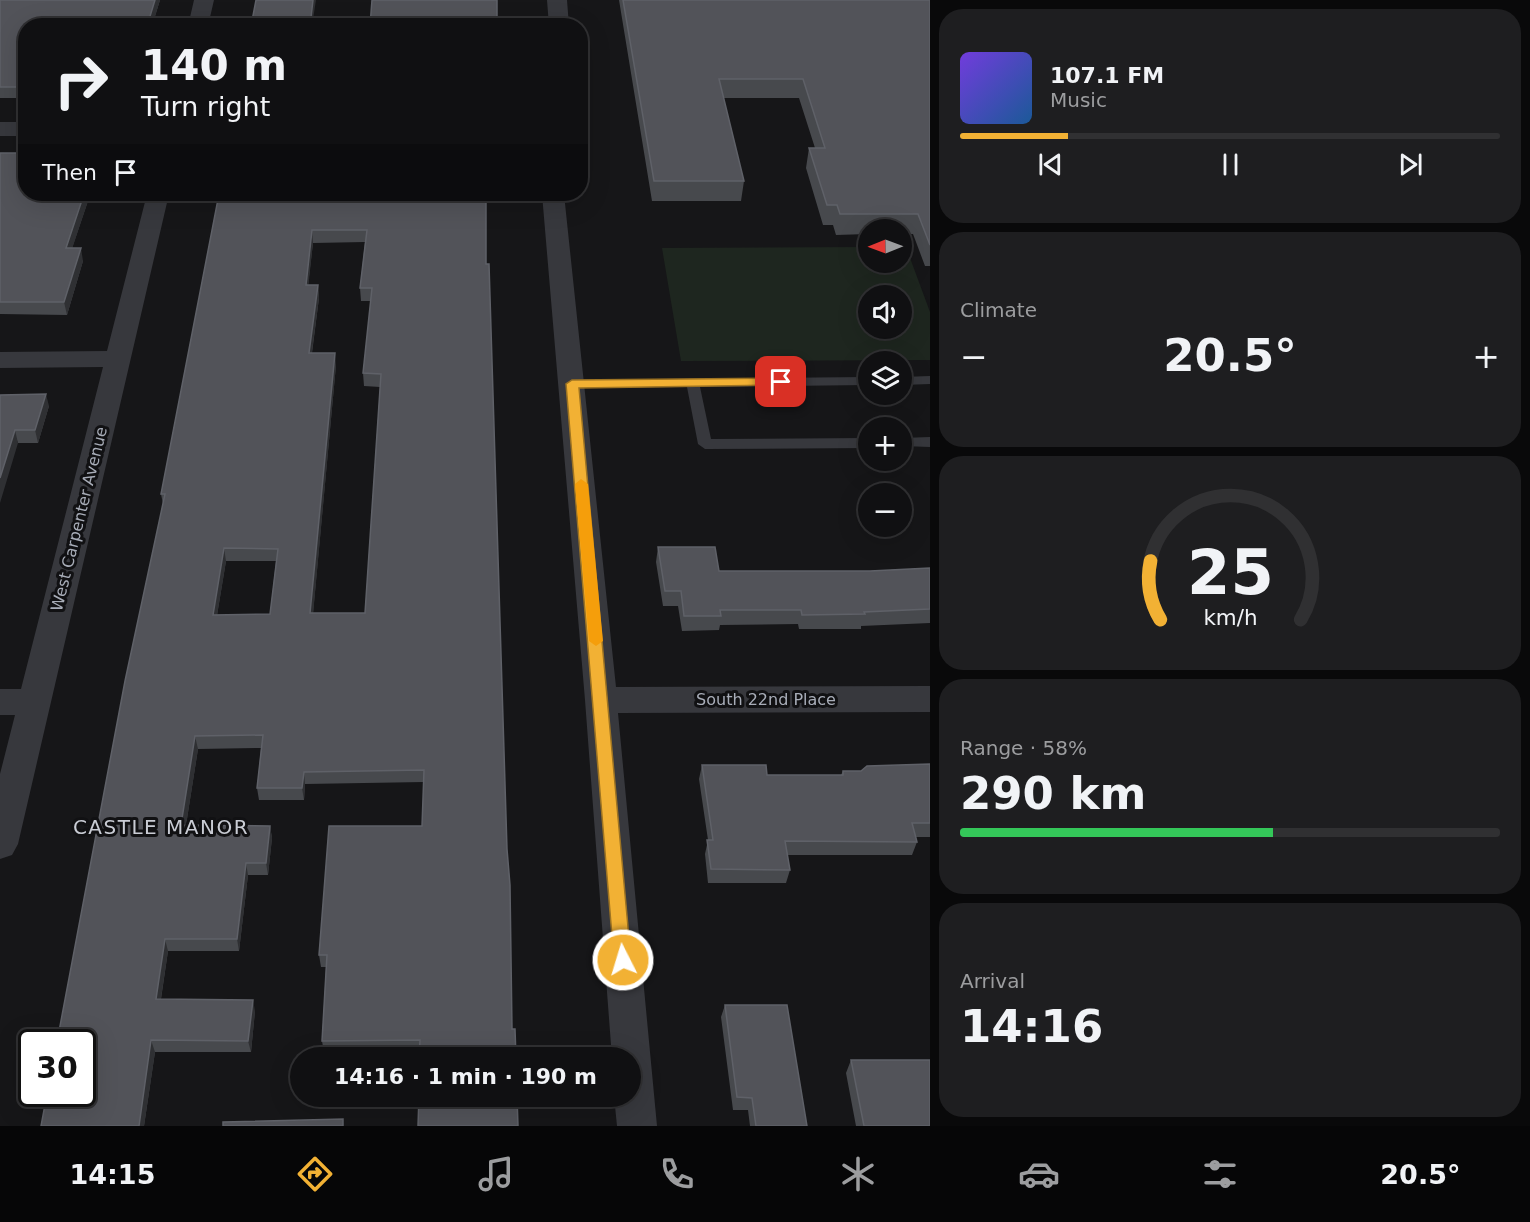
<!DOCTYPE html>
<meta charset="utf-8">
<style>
body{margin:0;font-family:"DejaVu Sans",sans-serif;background:#1e1e20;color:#f1f3f6;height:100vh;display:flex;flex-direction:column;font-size:22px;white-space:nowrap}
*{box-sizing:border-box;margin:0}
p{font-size:20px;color:#9c9d9f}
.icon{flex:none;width:33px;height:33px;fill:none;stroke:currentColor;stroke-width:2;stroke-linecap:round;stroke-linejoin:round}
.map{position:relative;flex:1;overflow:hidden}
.sheet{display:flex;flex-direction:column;gap:9px;padding:9px;background:#09090a;width:600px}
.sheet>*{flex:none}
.top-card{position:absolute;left:18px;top:18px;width:570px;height:183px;border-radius:24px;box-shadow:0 6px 24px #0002,0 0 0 2px #303032;background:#101012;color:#f1f3f6;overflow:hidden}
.needle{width:39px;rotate:269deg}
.fabs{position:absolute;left:858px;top:219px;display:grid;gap:12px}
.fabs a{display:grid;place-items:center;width:54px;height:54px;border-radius:50%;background:#101012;box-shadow:0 6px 24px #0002,0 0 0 2px #303032;font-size:30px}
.speed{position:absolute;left:18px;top:1029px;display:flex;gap:12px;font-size:30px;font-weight:700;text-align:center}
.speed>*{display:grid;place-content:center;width:78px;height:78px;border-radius:50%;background:#101012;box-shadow:0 6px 24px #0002,0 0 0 2px #303032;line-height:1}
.speed .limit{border:3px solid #111;border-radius:9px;background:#fff;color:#111}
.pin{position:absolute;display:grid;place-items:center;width:51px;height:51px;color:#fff;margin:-26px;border-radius:12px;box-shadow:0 3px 9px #0006}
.me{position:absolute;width:66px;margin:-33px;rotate:355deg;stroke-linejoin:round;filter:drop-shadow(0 0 4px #0008)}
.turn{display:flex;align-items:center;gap:21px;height:126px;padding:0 24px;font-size:27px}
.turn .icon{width:78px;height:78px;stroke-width:2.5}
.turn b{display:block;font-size:42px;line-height:51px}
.then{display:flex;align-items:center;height:57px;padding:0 24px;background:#0003;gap:12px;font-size:22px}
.big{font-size:45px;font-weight:700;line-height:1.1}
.sheet .tile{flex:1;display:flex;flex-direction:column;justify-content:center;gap:9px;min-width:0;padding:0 21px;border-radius:24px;background:#1e1e20}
.sheet .dial{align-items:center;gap:0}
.dial svg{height:156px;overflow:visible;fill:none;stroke:#303032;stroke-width:7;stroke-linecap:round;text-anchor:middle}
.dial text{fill:#f1f3f6;stroke:none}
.song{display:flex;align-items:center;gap:18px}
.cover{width:72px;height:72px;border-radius:9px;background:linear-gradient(135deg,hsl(260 70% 55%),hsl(210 70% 35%))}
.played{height:6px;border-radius:3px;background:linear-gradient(90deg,#f2b134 20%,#303032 20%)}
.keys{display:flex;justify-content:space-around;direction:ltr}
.heat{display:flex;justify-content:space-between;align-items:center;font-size:33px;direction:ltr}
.charge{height:9px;border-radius:4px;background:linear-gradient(90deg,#34c759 58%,#303032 0)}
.trip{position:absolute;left:290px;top:1047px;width:351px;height:60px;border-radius:30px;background:#101012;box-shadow:0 6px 24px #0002,0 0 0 2px #303032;font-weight:700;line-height:60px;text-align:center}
.tabs{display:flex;height:96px;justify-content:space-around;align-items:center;background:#060607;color:#9c9d9f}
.tabs .icon{width:42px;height:42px}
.tabs .selected{color:#f2b134}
.tabs b{font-size:27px;color:#f1f3f6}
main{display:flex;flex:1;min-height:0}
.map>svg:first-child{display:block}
.green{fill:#1e261f;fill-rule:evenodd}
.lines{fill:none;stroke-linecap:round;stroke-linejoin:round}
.lane{fill:#37383d;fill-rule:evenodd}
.street{fill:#37383d;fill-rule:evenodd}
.wall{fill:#47494d;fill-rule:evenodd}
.shaded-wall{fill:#2f3033}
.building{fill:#525359;stroke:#5f6168;stroke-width:1.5;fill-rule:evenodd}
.route{fill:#f2b134;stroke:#9d7322;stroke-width:1.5}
.slow{fill:#f59e0b}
.labels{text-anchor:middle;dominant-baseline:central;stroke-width:6;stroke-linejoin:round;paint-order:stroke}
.street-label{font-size:16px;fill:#a8adb8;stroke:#111113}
.quarter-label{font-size:20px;letter-spacing:1.5px;fill:#c9ccd4;stroke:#111113}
</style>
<main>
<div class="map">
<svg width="930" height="1126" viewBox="0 0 930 1126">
<rect width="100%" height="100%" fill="#161618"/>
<path class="green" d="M868,247V262H902V247H906L930,312V360L681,361L662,248ZM868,296H902V328H868Z"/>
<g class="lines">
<path class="lane" d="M930,376V384L902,385V377Z
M868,377V385L700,387L711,439L868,438V448L705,449L698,444L687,387L572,388L565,384L572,380Z
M930,437V447L902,446V438Z"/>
<path class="street" d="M194,0H214L208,26H188Z
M547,0H567L569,26H549Z
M0,122H26V136H0Z
M147,194H169L18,844L12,855L0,859V774L15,715H0V689H21L103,367L0,368V352L107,351Z
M542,194H564L616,687L930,686V712L618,713L657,1126H617L614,1096H630V1058H612L585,700Z"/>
</g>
<path class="wall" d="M0,0H160L152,26H26V98H0Z
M619,0H930V266H925L913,234H902V230H868V234L836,235L833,225H823L806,168L809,148H815L799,98H723L744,181L741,201H652Z
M0,153L26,194H97L95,198H89L72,248L83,261L67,315L0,314Z
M219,194H486L419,1051L324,1053L322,1041L326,967H321L319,955L422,826L424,782L305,784L304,800H259L257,788L261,748L198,749L186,825L270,826L272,838L268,875H248L239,951H168L161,999L255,1011L251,1052H155L144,1126H41L163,504L161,494ZM365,242L360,288L361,301H371L363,373L364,386L380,387L365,613H313L336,365L312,353L319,298L318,285H308L313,243ZM226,561H276L270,614L217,615Z
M0,395L49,406L38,443H18Z
M658,547L719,571H870L930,568V623L861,626V629H799L798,624L720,625L719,630L682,631L678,606H663L656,562Z
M930,764V837H916L917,842L912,855H787L790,870L786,883H708L705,854L708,840L699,779L702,765L767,775H841L843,771H861Z
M725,1005L807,1126H750L748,1110H733L721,1017Z
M851,1060L930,1126H856L846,1073Z"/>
<path class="shaded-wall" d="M155,0H160L152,26H147Z
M313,0H316L312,26H310Z
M84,194H88L89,198L68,261L66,248Z
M312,230L313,243L307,298L306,285Z
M81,248L83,261L67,315L64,302Z
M318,285L319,298L310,366L309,353Z
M335,353L336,365L312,626L310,613Z
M46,394L49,406L38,443L35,430Z
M15,430L18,443L0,503V478Z
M224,548L226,561L215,628L213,615Z
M195,736L198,749L184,838L181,825Z
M304,772L305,784L304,800L302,788Z
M270,826L272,838L268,875L266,863Z
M246,863L248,875L239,951L237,939Z
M165,939L168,951L159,1011L156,999Z
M253,1000L255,1011L251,1052L248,1041Z
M151,1040L155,1052L144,1126H139Z"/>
<path class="building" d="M0,0H155L147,26H26V87H0Z
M256,0H313L310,26H251Z
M372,0H497V26H370Z
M623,0H930V245L918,214H840L837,205H827L809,148H825L803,79H719L744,181H654Z
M0,153H26V194H84L66,248H81L64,302H0Z
M219,194H486V264H489L507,849L510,885L512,1029H515L516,1058H419L420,1040L322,1041L327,955H319L329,826H422L424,770L304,772L302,788H257L263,735L195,736L181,825L270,826L266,863H246L237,939H165L156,999L253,1000L248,1041L151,1040L139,1126H41L47,1094H82V1042H57L125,681L165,494H161ZM312,230H367L360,288H372L363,373L381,374L365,613H310L335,353H309L318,285H306ZM224,548L278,549L270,614L213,615Z
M46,394L35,430H15L0,478V395Z
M658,547H715L719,571H870L930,568V609L864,612L865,614L802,615L801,610H720L721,616H684L681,591H665Z
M930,764V823H912L917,842L785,841L790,870L711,869L707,840H713L702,765H766L767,775H843V771H861L867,766Z
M725,1005H787L807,1126H756L752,1098L737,1097Z
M851,1060H930V1126H864Z
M419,1096H517L518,1126H418Z
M343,1119V1126H223V1122Z"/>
<path class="route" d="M781,378L787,382L785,385L579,388L631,960L629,966L623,968L617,966L614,960L566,384L572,380Z"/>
<path class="slow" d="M581,479L588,484L603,641L596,646L589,641L575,484Z"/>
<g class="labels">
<g class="street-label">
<text transform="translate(79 519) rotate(-76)">West Carpenter Avenue</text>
<text x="766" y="699">South 22nd Place</text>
</g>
<g class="quarter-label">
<text x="161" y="827">CASTLE MANOR</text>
</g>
</g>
</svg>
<div class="fabs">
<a><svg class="needle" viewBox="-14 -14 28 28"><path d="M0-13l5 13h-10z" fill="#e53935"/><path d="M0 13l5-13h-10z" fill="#9c9d9f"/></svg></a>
<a><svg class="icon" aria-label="sound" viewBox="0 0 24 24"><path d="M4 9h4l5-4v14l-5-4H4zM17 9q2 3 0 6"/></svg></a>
<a><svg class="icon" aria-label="layers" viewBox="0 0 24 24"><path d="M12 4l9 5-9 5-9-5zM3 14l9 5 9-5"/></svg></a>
<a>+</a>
<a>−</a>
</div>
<div class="speed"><div class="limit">30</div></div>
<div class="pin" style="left:781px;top:382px;background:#d93025"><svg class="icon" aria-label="arrive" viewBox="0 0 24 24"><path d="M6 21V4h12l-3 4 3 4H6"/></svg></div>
<svg class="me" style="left:623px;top:960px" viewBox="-20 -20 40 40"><circle r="17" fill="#f2b134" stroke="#fff" stroke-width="3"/><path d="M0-11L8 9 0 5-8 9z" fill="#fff"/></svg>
<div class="trip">14:16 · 1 min · 190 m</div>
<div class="top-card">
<div class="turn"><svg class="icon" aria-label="right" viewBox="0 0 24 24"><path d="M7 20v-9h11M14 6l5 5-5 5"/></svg><div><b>140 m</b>Turn right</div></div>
<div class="then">Then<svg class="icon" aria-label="arrive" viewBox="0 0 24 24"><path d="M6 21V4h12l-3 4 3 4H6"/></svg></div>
</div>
</div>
<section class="sheet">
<div class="tile">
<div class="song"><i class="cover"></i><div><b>107.1 FM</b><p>Music</p></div></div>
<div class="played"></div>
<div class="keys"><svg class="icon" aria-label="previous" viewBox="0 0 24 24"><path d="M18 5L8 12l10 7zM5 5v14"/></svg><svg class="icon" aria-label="pause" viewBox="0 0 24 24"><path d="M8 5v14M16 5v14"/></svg><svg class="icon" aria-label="next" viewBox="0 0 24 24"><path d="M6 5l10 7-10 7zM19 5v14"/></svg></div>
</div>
<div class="tile"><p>Climate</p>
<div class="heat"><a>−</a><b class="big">20.5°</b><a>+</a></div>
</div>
<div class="tile dial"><svg viewBox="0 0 100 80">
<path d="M14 69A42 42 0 1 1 86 69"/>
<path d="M14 69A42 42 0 0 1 9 39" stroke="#f2b134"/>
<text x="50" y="56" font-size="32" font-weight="700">25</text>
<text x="50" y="72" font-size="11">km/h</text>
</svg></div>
<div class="tile"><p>Range · 58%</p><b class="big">290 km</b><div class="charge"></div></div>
<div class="tile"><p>Arrival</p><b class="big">14:16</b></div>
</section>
</main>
<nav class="tabs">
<b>14:15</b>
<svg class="icon selected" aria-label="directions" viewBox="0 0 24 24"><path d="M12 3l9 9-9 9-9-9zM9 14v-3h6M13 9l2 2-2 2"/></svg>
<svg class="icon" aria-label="music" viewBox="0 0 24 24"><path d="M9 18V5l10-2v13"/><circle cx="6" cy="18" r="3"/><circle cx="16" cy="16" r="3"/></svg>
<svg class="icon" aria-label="phone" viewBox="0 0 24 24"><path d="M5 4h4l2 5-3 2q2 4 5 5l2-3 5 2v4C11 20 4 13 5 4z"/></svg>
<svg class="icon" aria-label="climate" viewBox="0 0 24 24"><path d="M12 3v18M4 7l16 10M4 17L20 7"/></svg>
<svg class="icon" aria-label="car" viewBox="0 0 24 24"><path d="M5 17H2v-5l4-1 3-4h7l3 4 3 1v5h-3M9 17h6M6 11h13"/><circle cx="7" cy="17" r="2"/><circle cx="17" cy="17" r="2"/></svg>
<svg class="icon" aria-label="filters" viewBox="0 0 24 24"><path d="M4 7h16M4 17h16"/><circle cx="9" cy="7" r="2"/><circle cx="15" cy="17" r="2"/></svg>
<b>20.5°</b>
</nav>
